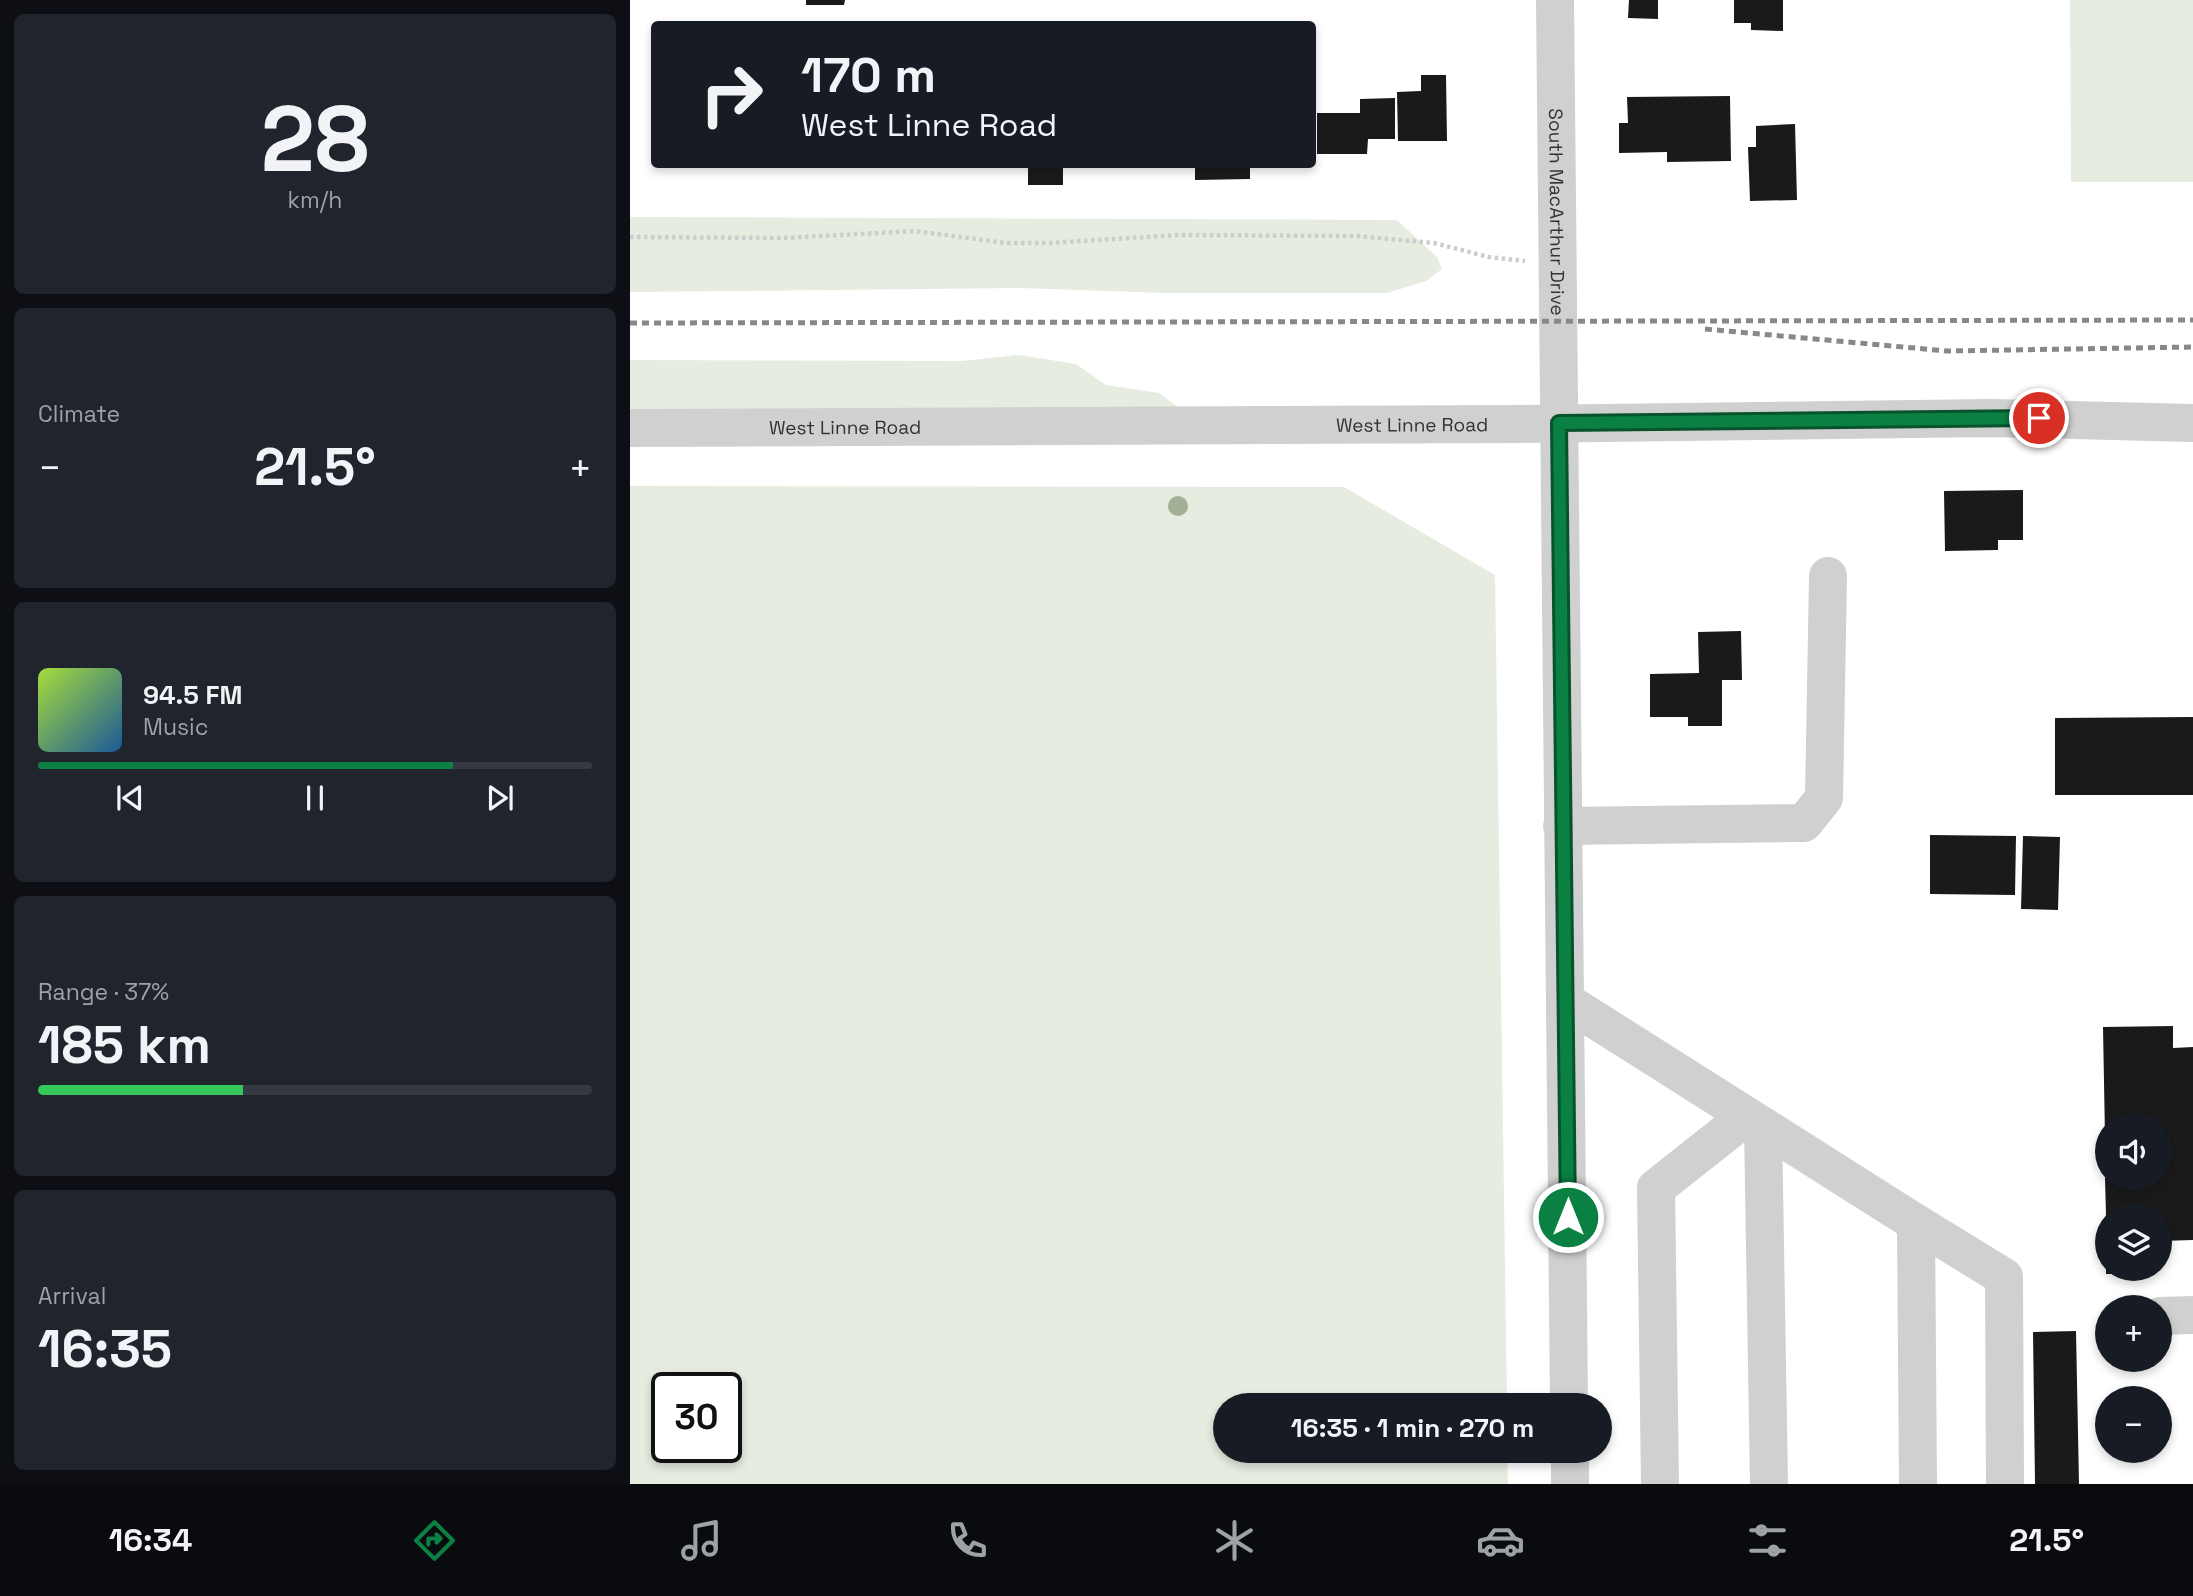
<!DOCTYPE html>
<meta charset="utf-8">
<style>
body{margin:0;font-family:"Space Grotesk",sans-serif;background:#20242c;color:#f1f3f6;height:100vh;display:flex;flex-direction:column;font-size:26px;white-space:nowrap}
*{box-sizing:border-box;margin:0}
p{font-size:23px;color:#9ea1a6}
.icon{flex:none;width:38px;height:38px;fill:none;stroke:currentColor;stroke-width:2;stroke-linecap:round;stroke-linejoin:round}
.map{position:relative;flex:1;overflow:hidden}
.side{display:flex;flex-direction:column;gap:14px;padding:14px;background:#0d0f14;width:630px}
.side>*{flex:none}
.guide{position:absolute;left:21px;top:21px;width:665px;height:147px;border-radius:7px;box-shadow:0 4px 10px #0003;background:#171b24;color:#f1f3f6;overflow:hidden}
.buttons{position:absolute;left:1465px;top:1113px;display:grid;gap:14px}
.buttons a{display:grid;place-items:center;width:77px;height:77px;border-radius:50%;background:#171b24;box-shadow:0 4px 10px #0003;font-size:35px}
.speed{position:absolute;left:21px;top:1372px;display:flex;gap:14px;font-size:35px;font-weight:700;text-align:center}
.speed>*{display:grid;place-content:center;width:91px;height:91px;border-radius:50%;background:#171b24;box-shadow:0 4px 10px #0003;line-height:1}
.speed .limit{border:4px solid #111;border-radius:10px;background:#fff;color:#111}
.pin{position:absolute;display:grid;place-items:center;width:60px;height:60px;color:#fff;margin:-30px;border:4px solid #fff;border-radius:50%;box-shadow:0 2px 7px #0007}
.me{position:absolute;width:77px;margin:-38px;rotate:0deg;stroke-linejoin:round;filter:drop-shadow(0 0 5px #0008)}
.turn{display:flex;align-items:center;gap:24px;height:147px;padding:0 35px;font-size:32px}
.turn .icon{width:91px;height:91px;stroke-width:2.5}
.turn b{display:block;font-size:49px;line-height:60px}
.big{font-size:52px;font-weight:800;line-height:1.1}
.side .card{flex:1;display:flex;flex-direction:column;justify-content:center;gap:10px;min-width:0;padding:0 24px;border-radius:10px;background:#20242c}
.side .dial{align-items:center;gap:0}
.dial b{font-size:91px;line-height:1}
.song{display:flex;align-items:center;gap:21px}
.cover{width:84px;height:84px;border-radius:10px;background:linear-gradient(135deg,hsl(80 70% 55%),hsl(210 70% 35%))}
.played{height:7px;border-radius:4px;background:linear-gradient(90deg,#0b8043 75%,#363941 75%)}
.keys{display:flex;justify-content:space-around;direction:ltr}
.heat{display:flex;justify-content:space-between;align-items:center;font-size:38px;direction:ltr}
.charge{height:10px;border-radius:5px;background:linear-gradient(90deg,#34c759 37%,#363941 0)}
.trip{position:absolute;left:583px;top:1393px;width:399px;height:70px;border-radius:35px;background:#171b24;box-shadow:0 4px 10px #0003;font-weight:800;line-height:70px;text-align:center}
.menu{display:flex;height:112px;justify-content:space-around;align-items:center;background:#090b0e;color:#9ea1a6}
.menu .icon{width:49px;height:49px}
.menu .active{color:#0b8043}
.menu b{font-size:32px;color:#f1f3f6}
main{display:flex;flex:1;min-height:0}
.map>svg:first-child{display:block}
.green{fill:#e6ecdf;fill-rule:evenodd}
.building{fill:#1a1a1a}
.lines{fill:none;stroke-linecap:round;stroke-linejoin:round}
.path{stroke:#cdcdcd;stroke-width:4.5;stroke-dasharray:3.5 3.5;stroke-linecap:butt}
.minor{stroke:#d0d0d0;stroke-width:38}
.rail{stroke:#888;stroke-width:5;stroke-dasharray:7 5;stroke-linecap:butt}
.tree{fill:#a2b095}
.route-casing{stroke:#07532c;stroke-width:18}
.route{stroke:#0b8043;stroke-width:12}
.labels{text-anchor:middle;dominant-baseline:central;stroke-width:7;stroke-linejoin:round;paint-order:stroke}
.street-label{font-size:19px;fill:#333;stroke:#fff}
</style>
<main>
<section class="side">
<div class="card dial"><b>28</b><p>km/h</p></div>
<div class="card"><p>Climate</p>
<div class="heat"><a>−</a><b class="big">21.5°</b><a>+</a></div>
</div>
<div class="card">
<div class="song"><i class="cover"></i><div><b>94.5 FM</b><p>Music</p></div></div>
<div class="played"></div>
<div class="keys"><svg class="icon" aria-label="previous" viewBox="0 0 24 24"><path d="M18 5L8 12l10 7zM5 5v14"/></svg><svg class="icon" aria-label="pause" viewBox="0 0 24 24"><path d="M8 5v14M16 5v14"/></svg><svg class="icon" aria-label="next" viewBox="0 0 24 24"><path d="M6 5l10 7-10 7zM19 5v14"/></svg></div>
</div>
<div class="card"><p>Range · 37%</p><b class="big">185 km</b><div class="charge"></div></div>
<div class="card"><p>Arrival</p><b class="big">16:35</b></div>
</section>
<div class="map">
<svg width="1563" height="1484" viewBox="0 0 1563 1484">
<rect width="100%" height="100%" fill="#fff"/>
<path class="green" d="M1440,0H1563V182H1441Z
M0,217L767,220L807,257L812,269L796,281L757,293H538L390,288L0,292Z
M389,355L446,364L476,385L529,393L549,408L0,411V360L332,361Z
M0,486L714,487L865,575L877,1405H595V1451H877L878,1484H0ZM37,1388H96V1447H37Z"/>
<path class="building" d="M176,0H215L214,5H176Z
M999,0H1028V19L998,18Z
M1104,0H1153V31L1121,30V23H1104Z
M791,75H816L817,141H768L767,92L791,91Z
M1100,96L1101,161L1037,162V152L989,153V123H998L997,97Z
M765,98V139H738L737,154H687V113H730V99Z
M1165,124L1167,200L1120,201L1118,147H1126V126Z
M398,164H433V185H398Z
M565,164H620V179L565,180Z
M1393,490V540H1368V550L1315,551L1314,491Z
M1111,631L1112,680H1092V726H1058V717H1020V674L1069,673L1068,632Z
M1563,717V795H1425V718Z
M1300,835L1386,836L1385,895L1300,894Z
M1393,836L1430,837L1428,910L1391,909Z
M1543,1026V1048L1563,1047V1240L1530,1241V1216H1476L1475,1178H1530V1125H1477L1475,1137L1473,1027Z
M1476,1269H1515V1274H1476Z
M1446,1331L1449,1484H1405L1403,1332Z"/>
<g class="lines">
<path class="path" d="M0,237L155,238L285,231L376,243H420L548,235L727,236L804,243L859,257L895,261"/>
<g class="minor">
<path id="s1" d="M925,0L939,1405"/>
<path id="s2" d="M0,428L887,424L1361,418L1563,423"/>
<path d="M932,826L1174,823L1194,798L1198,576"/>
<path d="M937,1002L1286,1223L1288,1484"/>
<path d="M1133,1126L1139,1484"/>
<path d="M1286,1223L1374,1277L1375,1484"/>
<path d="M1530,1316L1563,1315"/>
<path d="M940,1451V1484"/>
<path d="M1030,1484L1026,1188L1117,1116"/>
</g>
<path class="rail" d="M0,323L1563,320
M1075,329L1317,351L1563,347"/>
</g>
<circle class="tree" cx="548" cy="506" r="10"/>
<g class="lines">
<defs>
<path id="route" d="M938,1217L929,423L1409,418"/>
</defs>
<use href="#route" class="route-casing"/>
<use href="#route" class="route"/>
</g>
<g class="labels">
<g class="street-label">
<text stroke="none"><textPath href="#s1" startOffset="212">South MacArthur Drive</textPath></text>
<text stroke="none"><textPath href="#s2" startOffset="782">West Linne Road</textPath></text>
<text stroke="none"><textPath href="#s2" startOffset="215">West Linne Road</textPath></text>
</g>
</g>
</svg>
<div class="buttons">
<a><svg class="icon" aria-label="sound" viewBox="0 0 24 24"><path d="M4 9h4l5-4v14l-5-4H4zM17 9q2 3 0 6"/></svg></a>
<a><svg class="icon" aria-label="layers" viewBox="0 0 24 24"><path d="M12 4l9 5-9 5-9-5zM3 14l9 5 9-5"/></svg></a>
<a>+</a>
<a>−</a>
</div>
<div class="speed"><div class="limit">30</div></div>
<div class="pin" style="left:1409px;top:418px;background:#d93025"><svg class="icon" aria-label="arrive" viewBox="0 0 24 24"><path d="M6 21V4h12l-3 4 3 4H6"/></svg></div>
<svg class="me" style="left:938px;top:1217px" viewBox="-20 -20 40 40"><circle r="17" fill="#0b8043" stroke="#fff" stroke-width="3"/><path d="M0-11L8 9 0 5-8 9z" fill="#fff"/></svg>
<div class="trip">16:35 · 1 min · 270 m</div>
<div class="guide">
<div class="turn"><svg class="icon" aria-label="right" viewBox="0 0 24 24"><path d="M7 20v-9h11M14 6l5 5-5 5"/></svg><div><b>170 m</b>West Linne Road</div></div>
</div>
</div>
</main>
<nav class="menu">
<b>16:34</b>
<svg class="icon active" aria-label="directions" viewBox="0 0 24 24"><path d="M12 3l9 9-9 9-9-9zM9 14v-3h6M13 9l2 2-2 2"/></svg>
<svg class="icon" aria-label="music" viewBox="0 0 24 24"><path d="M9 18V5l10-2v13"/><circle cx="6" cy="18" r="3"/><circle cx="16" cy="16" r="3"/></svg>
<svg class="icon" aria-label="phone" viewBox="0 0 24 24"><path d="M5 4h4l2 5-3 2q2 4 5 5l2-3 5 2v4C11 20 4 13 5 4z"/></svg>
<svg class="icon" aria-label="climate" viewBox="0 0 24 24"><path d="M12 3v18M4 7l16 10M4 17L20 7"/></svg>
<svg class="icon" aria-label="car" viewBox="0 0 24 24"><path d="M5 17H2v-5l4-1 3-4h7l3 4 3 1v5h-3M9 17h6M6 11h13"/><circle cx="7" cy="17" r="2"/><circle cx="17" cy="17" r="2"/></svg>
<svg class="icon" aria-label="filters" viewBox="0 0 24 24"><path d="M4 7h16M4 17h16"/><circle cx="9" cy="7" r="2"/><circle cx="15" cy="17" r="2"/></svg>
<b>21.5°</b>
</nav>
